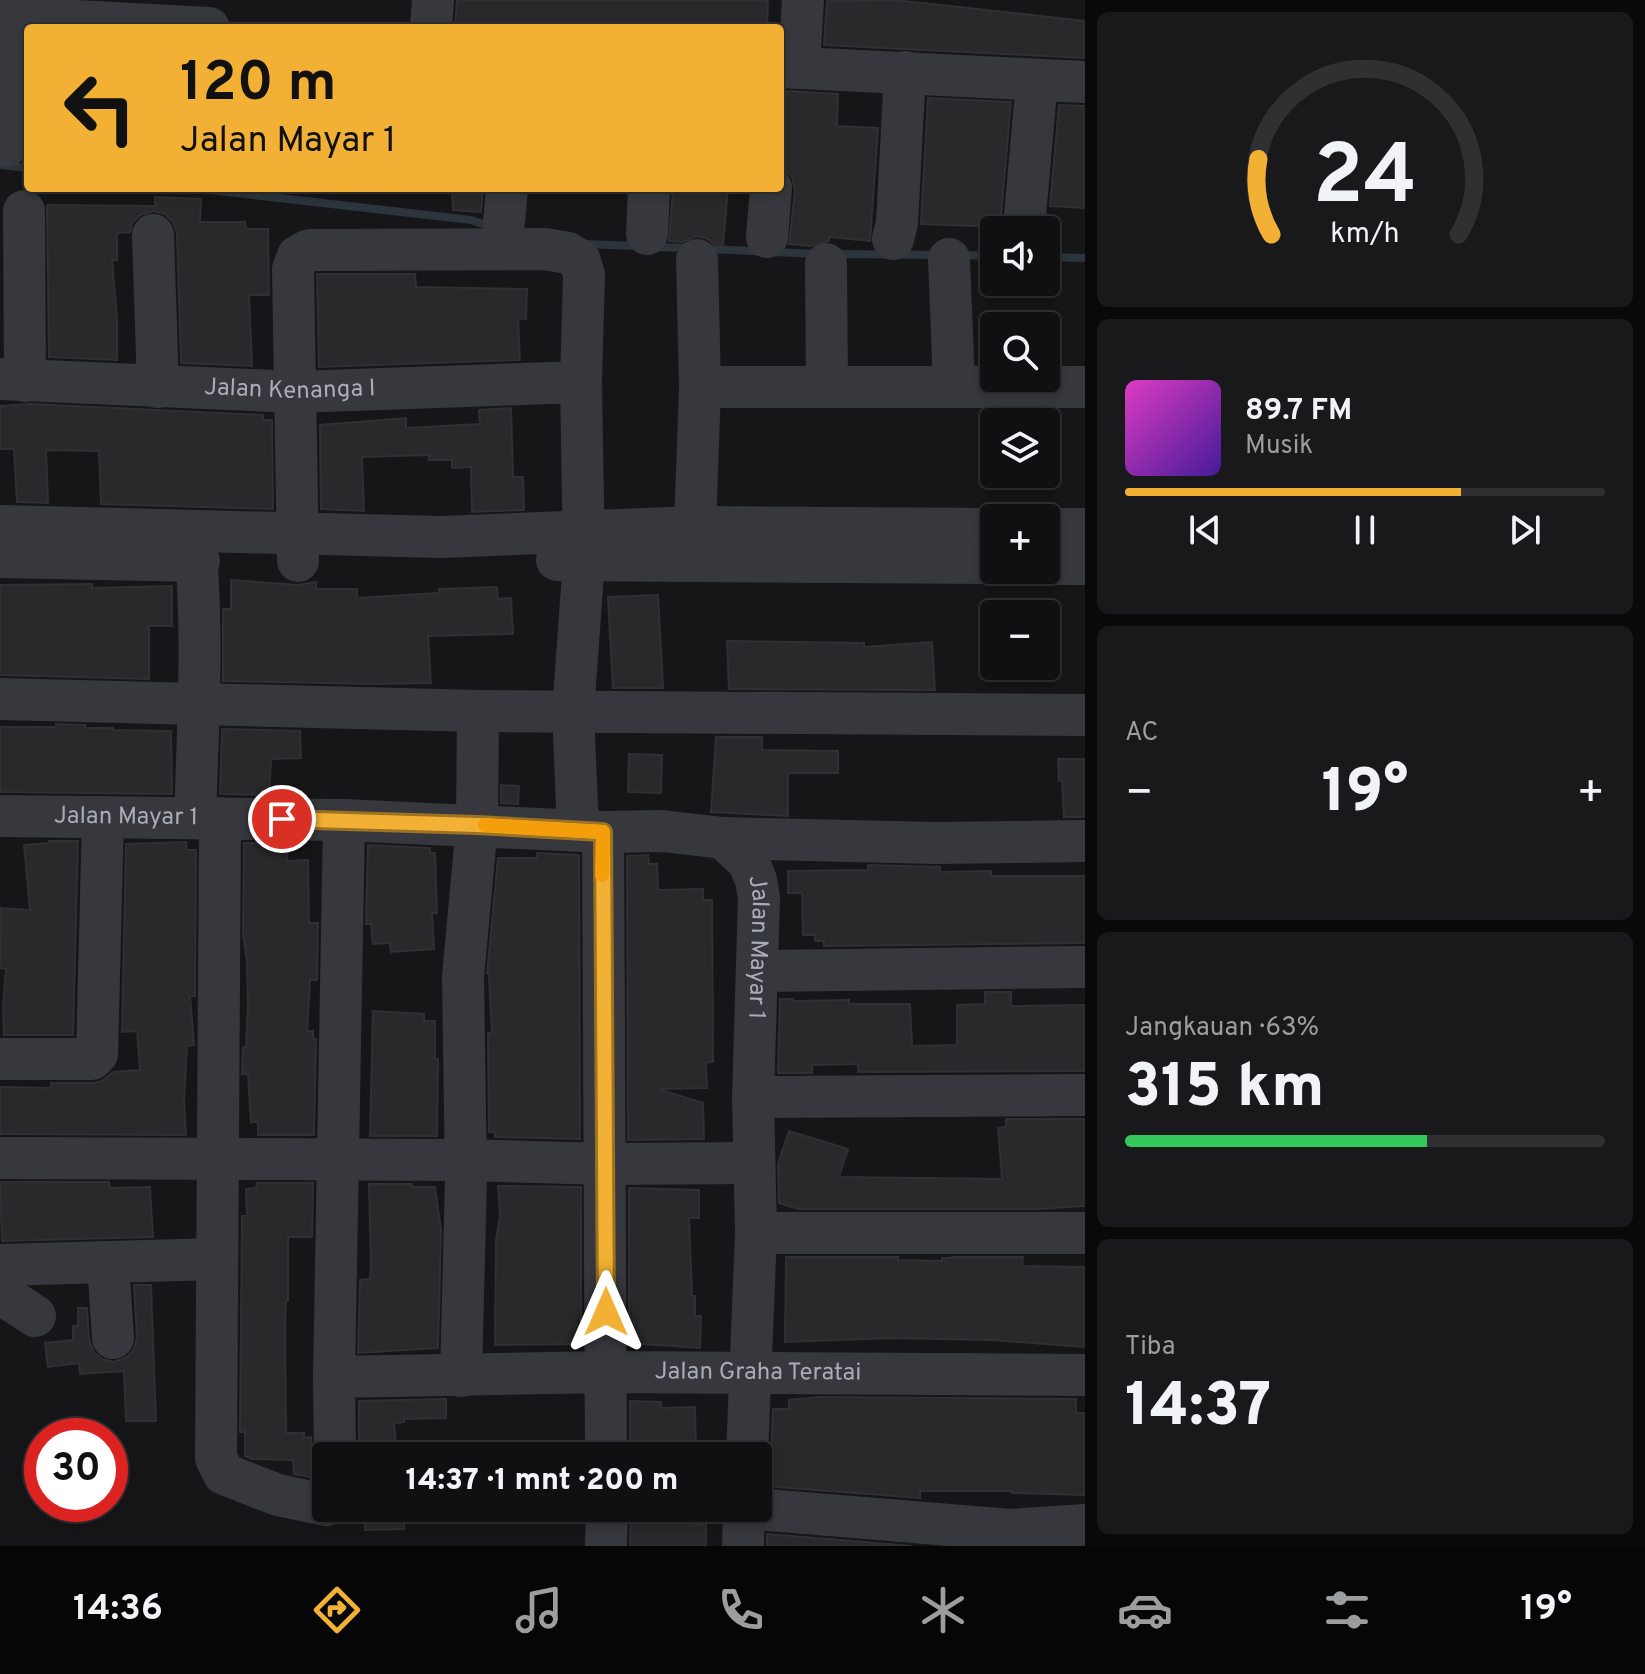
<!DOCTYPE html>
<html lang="id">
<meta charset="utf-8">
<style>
body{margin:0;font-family:Overpass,sans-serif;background:#19191b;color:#f1f3f6;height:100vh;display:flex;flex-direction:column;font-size:30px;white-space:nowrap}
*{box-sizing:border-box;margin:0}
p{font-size:26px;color:#9c9d9f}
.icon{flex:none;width:44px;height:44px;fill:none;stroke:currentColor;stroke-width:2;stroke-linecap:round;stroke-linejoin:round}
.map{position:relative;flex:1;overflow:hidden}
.side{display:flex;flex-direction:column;gap:12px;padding:12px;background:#09090a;width:560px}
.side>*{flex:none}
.banner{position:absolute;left:24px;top:24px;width:760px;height:168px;border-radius:8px;box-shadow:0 4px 12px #0003,0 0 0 2px #303032;background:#f2b134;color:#111;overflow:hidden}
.fabs{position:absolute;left:980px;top:216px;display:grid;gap:16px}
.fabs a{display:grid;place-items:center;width:80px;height:80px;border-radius:8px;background:#101012;box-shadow:0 4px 12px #0003,0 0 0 2px #303032;font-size:40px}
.speed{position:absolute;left:24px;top:1418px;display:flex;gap:16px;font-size:40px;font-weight:700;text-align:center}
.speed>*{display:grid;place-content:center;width:104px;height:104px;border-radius:50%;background:#101012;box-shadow:0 4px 12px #0003,0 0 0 2px #303032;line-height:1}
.speed .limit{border:12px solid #d22;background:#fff;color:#111}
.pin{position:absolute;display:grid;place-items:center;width:68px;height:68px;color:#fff;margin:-34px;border:4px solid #fff;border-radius:50%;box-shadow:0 2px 8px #0007}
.me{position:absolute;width:88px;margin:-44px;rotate:0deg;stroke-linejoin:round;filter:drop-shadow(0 0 6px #0008)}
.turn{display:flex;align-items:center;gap:28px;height:168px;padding:0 24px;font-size:36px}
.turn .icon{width:104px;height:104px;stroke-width:2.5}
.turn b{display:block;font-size:56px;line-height:68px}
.big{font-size:60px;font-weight:800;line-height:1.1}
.side .card{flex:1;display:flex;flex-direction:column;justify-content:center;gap:12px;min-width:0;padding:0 28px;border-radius:12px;background:#19191b}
.side .dial{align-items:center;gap:0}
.dial svg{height:208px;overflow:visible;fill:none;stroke:#303032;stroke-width:7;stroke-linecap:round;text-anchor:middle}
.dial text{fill:#f1f3f6;stroke:none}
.song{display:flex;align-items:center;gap:24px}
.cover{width:96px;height:96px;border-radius:12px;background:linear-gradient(135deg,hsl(310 70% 55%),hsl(260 70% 35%))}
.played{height:8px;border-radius:4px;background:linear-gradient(90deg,#f2b134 70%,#303032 70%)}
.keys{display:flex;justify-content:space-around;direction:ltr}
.heat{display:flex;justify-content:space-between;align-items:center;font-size:44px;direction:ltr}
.charge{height:12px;border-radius:6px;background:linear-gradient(90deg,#34c759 63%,#303032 0)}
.trip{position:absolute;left:312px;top:1442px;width:460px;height:80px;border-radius:8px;background:#101012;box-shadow:0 4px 12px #0003,0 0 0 2px #303032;font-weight:800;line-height:80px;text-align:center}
.dock{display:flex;height:128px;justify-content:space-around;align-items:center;background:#060607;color:#9c9d9f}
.dock .icon{width:56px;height:56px}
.dock .on{color:#f2b134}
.dock b{font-size:36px;color:#f1f3f6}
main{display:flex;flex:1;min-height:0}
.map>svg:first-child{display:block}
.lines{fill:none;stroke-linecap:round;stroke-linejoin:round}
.stream{stroke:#2c353c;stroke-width:8}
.building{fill:#29292c;stroke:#303034;stroke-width:2}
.minor{stroke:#37383d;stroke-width:42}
.route-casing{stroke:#9d7322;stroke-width:20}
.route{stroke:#f2b134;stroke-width:14}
.slow{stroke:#f59e0b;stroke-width:14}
.labels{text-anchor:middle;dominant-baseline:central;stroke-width:8;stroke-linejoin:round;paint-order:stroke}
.street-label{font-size:24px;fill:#a8adb8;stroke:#111113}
</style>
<main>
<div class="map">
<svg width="1085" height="1546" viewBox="0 0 1085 1546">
<rect width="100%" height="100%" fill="#161618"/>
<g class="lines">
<path class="stream" d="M1,165L28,168
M192,188L471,220L492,227
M584,244L638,246
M652,247L690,248
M708,249L818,254
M835,254L938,255
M959,255L994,256
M1046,257L1085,258"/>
</g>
<path class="building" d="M457,0H768L767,28H455Z
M895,0L1085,21V58L824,45L827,1Z
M787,91L838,94L837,126L878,128L870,241L829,237V241L811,246L789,244L795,190L792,177L782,167Z
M928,98L1011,102L1000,227L921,224Z
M1059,105L1085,106V208L1050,206Z
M452,188H483L481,212L453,210Z
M673,188H728L723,245L714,244L708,239L697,236L682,242L669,241Z
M155,197L201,199L200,222H245L246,229H268L269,295H249L252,366L181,363L177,233L173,222L165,214L153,211L140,215L132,223L130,232L117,233V260H112L117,319V360L49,357L47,205L155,206Z
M317,274H415L416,287L527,289L526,319L518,318L520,360L319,367Z
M31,404L263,415V420H272L273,509L101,504L99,451L46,450L48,503L17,502L14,449H0V406Z
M511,408L513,477H523L524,510L472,512L471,467L452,468V460H429V455L362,457L364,511L321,509L320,425L406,418V428L480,424L479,410Z
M231,580L298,585L316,582V589H357V598L439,593V589L497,587L498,599L511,598L513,634L428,636L431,683L376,684L223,681V609H231Z
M92,584V588L172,586V626H149V679L0,675V585Z
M658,595L663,688H613L608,597Z
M727,641L864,643V647L932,642L935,690L729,689Z
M56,724L85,725V728H113V730L171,731L172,794L0,792V727H56Z
M222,729L300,731L301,758L271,759L269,795L220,794Z
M716,737H762V750L838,751V773H788V816L711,812Z
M629,754L662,755L661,793L628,792Z
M1058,759H1085V817H1064L1062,780L1059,781Z
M501,785L519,786L518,804L501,803Z
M49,841H78L73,1035H4L3,1009L6,969L0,968L1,908L30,910L24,845L49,843Z
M186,842L187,850H196L195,996H190L194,1045L187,1046L184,1101L186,1135L0,1134V1087L51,1088V1083H93L102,1081L113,1072L140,1070L137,1031L122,1032L126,844Z
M244,843H287V861L308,860L309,923H318L317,980H310L307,1031H313V1039H316L314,1135H258V1122H251L248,1074H242L243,1047H246L248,1007L247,961L243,934Z
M368,845L430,848V853H435L437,913H432L434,949L391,952L390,943L373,944L371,924H366Z
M537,853L579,855L580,1139L495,1137V1132H489L488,1033H492L489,974H487L498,858H537Z
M648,855L649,864H657L658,890L703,889V900H712L713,1062L706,1063L707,1088L658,1089L703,1103L704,1139L628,1140L627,856Z
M868,865L940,867V872L991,871V876H1085V943L824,946V941H815V935H803L802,893H788V871L868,870Z
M985,992H1011V1006L1085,1005V1071L858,1072V1064L812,1065V1073H778L780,999H793V1001L849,1000V1004H910L912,1046L957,1045V1005L985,1004Z
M373,1011L424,1014V1021H435V1059H438L437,1136H370Z
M1006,1119H1085V1206L1038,1209H798L779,1203L778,1164L789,1131L848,1149L839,1177L1002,1179L998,1128L1006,1127Z
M0,1182H109L110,1188L150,1187L153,1237L2,1241Z
M257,1183H313L312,1237H288V1301H286L285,1327L286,1433H304V1438L311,1437L314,1468L324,1480L294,1474L293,1460L252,1459L245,1456V1432H240L242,1216H247L246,1189L256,1188Z
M369,1184H412V1187H435L441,1230L438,1348L358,1353L360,1280L370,1279L371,1263Z
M498,1186L581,1187V1341H579V1344L495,1345L496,1241L500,1216Z
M629,1188L699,1190V1218H689L692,1296H695V1316H701L700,1348L629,1343Z
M786,1257H898V1260L942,1261V1258H954L951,1257H1023L1022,1266L1085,1267V1347L993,1340L892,1338L785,1342Z
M134,1285H151L156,1421H126L124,1371L80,1374L79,1363L48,1367L45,1343L73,1340V1326H78V1308H87L89,1340L94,1352L102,1359L114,1362L127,1357L134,1349L137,1337Z
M819,1397L1076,1399V1413H1085V1495L1012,1493L1013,1491H920V1498L764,1486V1472L771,1457L773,1409H789V1400Z
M446,1399V1418L404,1419V1422L394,1423L397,1454L359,1456V1401Z
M630,1401L661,1402V1408L695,1407L696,1456H630Z
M365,1508H403L404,1529L365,1530Z
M631,1508H692V1525H706V1546H630Z
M767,1534L912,1546H767Z"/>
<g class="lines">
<g class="minor">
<path d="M0,17L209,28"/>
<path d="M431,28L433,0"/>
<path d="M780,67L1085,82"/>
<path d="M799,67L803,0"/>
<path d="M7,146L9,18"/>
<path d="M24,211L25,381"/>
<path d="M504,222L507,188"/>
<path d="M1024,227L1037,80"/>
<path d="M647,234L649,188"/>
<path d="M153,235L158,387"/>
<path d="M767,237L771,188"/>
<path d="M893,239L897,223L905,72"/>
<path d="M949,259L954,385"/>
<path d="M826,264L827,386"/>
<path id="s1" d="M0,379L297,392L581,382"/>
<path d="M700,387H1085"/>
<path d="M0,526L441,537L694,527L994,529"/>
<path d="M1046,529H1085"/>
<path d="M194,533C204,627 198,724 195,818"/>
<path d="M694,556L700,387L697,260"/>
<path d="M0,557L199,561"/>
<path d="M557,560L994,563"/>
<path d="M298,561L293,269L298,256L309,250L545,249L568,253L580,261L584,275L581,382L584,560L573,712L578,830"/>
<path d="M1046,564H1085"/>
<path d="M0,699L478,711L1085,715"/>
<path id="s2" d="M0,816L344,820L603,832L662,831L723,838L748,861L756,880L759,898L753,1097L756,1233L747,1456"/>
<path d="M220,818L216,1458L224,1474L278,1495L326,1505"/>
<path d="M603,832L606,1456"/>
<path d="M723,838L936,843L1085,841"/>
<path d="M757,971L1085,967"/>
<path d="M0,1059H92L97,1054L103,817"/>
<path d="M753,1097L1085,1095"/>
<path d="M0,1158L464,1160L604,1164L754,1163"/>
<path d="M756,1233H1085"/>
<path d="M108,1263L113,1338"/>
<path d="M0,1265L217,1259"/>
<path d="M0,1293L35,1316"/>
<path d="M461,1376L466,1178L463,977L477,825L478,711"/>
<path id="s3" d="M334,1377L606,1372L1085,1375"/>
<path d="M335,1456L334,1377L344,820"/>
<path d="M606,1546L607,1508"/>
<path d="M743,1546L744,1508L1010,1530L1085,1525"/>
</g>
</g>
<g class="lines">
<defs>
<path id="route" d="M282,819L477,825L603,832L606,1312"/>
</defs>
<use href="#route" class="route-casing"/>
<use href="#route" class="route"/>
<path class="slow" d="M485,825L603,832L602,875"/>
</g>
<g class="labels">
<g class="street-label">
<text stroke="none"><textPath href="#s1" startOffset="290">Jalan Kenanga I</textPath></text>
<text stroke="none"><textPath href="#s2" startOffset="126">Jalan Mayar 1</textPath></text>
<text stroke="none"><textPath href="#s2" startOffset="846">Jalan Mayar 1</textPath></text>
<text stroke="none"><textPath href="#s3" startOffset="424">Jalan Graha Teratai</textPath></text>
</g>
</g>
</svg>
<div class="fabs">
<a><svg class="icon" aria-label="sound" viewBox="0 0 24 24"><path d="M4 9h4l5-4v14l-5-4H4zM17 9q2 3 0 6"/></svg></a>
<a><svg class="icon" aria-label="search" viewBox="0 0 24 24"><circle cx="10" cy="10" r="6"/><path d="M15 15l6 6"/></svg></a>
<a><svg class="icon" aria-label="layers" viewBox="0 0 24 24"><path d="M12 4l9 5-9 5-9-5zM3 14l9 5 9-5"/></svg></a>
<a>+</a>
<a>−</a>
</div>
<div class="speed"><div class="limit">30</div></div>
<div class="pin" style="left:282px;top:819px;background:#d93025"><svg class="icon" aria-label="arrive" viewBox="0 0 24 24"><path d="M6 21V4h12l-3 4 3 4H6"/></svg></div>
<svg class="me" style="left:606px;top:1312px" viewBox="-20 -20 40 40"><path d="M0-17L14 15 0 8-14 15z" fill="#f2b134" stroke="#fff" stroke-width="4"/></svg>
<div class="trip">14:37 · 1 mnt · 200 m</div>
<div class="banner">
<div class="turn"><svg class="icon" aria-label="left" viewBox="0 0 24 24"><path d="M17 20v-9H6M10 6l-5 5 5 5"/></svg><div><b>120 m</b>Jalan Mayar 1</div></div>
</div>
</div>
<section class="side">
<div class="card dial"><svg viewBox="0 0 100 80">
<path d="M14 69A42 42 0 1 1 86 69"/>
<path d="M14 69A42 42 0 0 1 9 40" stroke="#f2b134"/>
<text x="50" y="56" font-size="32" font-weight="700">24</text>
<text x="50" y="72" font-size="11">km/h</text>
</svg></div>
<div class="card">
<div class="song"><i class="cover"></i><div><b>89.7 FM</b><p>Musik</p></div></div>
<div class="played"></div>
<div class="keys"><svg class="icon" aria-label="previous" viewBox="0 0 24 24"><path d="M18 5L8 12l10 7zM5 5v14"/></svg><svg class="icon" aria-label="pause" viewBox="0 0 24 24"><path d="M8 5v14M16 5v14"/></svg><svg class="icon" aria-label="next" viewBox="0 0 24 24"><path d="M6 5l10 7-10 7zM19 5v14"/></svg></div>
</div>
<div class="card"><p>AC</p>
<div class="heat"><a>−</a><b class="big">19°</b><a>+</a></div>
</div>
<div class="card"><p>Jangkauan · 63%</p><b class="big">315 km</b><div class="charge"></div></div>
<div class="card"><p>Tiba</p><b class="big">14:37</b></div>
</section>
</main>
<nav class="dock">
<b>14:36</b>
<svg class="icon on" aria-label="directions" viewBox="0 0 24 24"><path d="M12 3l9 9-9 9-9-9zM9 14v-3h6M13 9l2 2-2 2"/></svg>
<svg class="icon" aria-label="music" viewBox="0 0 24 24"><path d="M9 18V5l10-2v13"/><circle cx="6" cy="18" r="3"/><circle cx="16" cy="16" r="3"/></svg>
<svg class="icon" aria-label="phone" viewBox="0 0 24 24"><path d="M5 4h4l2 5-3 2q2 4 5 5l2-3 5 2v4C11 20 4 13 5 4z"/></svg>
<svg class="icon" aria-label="climate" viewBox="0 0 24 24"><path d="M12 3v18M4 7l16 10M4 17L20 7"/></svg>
<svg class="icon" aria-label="car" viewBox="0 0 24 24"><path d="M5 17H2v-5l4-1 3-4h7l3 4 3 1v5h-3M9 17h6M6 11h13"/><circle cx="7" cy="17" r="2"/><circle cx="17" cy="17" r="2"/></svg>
<svg class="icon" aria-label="filters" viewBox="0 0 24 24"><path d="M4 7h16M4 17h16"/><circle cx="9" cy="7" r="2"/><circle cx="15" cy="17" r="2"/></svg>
<b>19°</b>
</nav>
